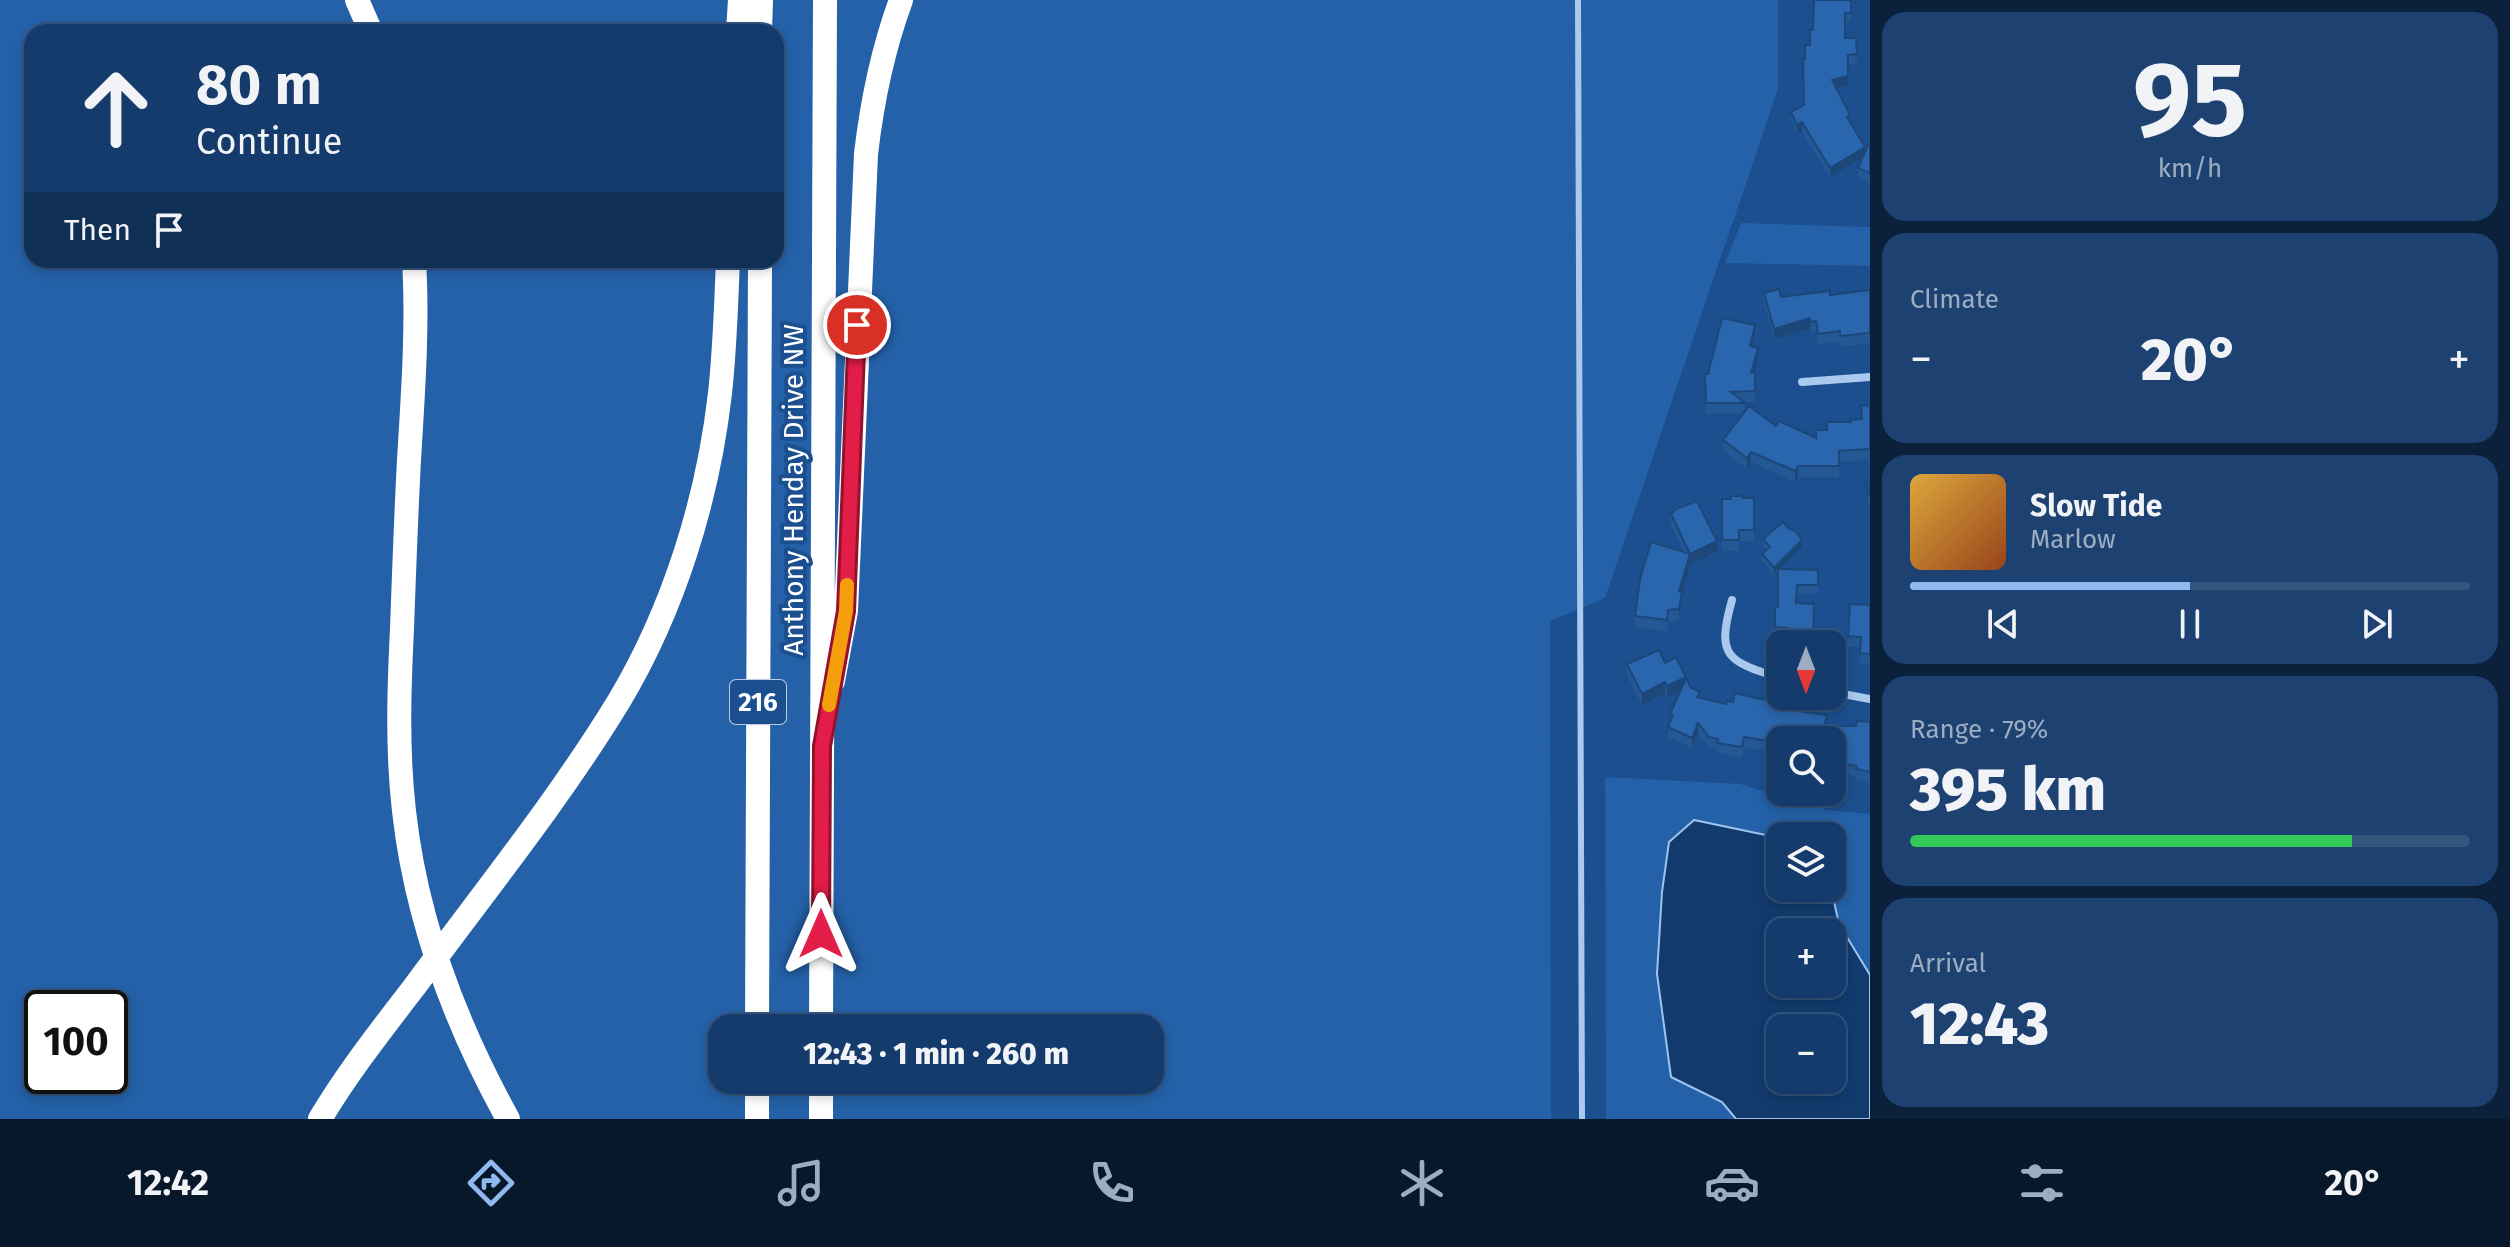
<!DOCTYPE html>
<meta charset="utf-8">
<style>
body{margin:0;font-family:"Fira Sans",sans-serif;background:#1d4271;color:#f1f3f6;height:100vh;display:flex;flex-direction:column;font-size:30px;white-space:nowrap}
*{box-sizing:border-box;margin:0}
p{font-size:26px;color:#9dadc1}
.icon{flex:none;width:44px;height:44px;fill:none;stroke:currentColor;stroke-width:2;stroke-linecap:round;stroke-linejoin:round}
.map{position:relative;flex:1;overflow:hidden}
.side{display:flex;flex-direction:column;gap:12px;padding:12px;background:#0b203b;width:640px}
.side>*{flex:none}
.banner{position:absolute;left:24px;top:24px;width:760px;height:244px;border-radius:24px;box-shadow:0 4px 12px #0003,0 0 0 2px #33557e;background:#143b6b;color:#f1f3f6;overflow:hidden}
.needle{width:52px;rotate:180deg}
.buttons{position:absolute;left:1766px;top:630px;display:grid;gap:16px}
.buttons a{display:grid;place-items:center;width:80px;height:80px;border-radius:16px;background:#143b6b;box-shadow:0 4px 12px #0003,0 0 0 2px #33557e;font-size:40px}
.speed{position:absolute;left:24px;top:990px;display:flex;gap:16px;font-size:40px;font-weight:700;text-align:center}
.speed>*{display:grid;place-content:center;width:104px;height:104px;border-radius:50%;background:#143b6b;box-shadow:0 4px 12px #0003,0 0 0 2px #33557e;line-height:1}
.speed .limit{border:4px solid #111;border-radius:12px;background:#fff;color:#111}
.pin{position:absolute;display:grid;place-items:center;width:68px;height:68px;color:#fff;margin:-34px;border:4px solid #fff;border-radius:50%;box-shadow:0 2px 8px #0007}
.me{position:absolute;width:88px;margin:-44px;rotate:0deg;stroke-linejoin:round;filter:drop-shadow(0 0 6px #0008)}
.turn{display:flex;align-items:center;gap:28px;height:168px;padding:0 40px;font-size:36px}
.turn .icon{width:104px;height:104px;stroke-width:2.5}
.turn b{display:block;font-size:56px;line-height:68px}
.then{display:flex;align-items:center;height:76px;padding:0 40px;background:#0003;gap:16px;font-size:30px}
.big{font-size:60px;font-weight:800;line-height:1.1}
.side .card{flex:1;display:flex;flex-direction:column;justify-content:center;gap:12px;min-width:0;padding:0 28px;border-radius:24px;background:#1d4271}
.side .dial{align-items:center;gap:0}
.dial b{font-size:104px;line-height:1}
.song{display:flex;align-items:center;gap:24px}
.cover{width:96px;height:96px;border-radius:12px;background:linear-gradient(135deg,hsl(40 70% 55%),hsl(20 70% 35%))}
.played{height:8px;border-radius:4px;background:linear-gradient(90deg,#90b9f0 50%,#33557e 50%)}
.keys{display:flex;justify-content:space-around;direction:ltr}
.heat{display:flex;justify-content:space-between;align-items:center;font-size:44px;direction:ltr}
.charge{height:12px;border-radius:6px;background:linear-gradient(90deg,#34c759 79%,#33557e 0)}
.trip{position:absolute;left:708px;top:1014px;width:456px;height:80px;border-radius:24px;background:#143b6b;box-shadow:0 4px 12px #0003,0 0 0 2px #33557e;font-weight:800;line-height:80px;text-align:center}
.menu{display:flex;height:128px;justify-content:space-around;align-items:center;background:#08182b;color:#9dadc1}
.menu .icon{width:56px;height:56px}
.menu .active{color:#90b9f0}
.menu b{font-size:36px;color:#f1f3f6}
main{display:flex;flex:1;min-height:0}
.map>svg:first-child{display:block}
.green{fill:#2461a8;fill-rule:evenodd}
.water{fill:#123a6d;stroke:#9cc4f0;stroke-width:2;fill-rule:evenodd}
.lines{fill:none;stroke-linecap:round;stroke-linejoin:round}
.lane{stroke:#a9c9ee;stroke-width:6}
.street{stroke:#a9c9ee;stroke-width:8}
.highway{stroke:#fff;stroke-width:24}
.wall{fill:#245895}
.shaded-wall{fill:#1d4779}
.building{fill:#2a66ad;stroke:#1d4779;stroke-width:2}
.route-casing{stroke:#92132f;stroke-width:20}
.route{stroke:#e11d48;stroke-width:14}
.slow{stroke:#f59e0b;stroke-width:14}
.labels{text-anchor:middle;dominant-baseline:central;stroke-width:8;stroke-linejoin:round;paint-order:stroke}
.shield{fill:#1b4f8f;stroke:#bbcadd;stroke-width:2}
.shield-label{font-size:26px;font-weight:bold;fill:#fff}
.street-label{font-size:28px;fill:#fff;stroke:#1b4f8f}
</style>
<main>
<div class="map">
<svg width="1870" height="1119" viewBox="0 0 1870 1119">
<rect width="100%" height="100%" fill="#1b4f8f"/>
<path class="green" d="M0,0H1778V89L1605,598L1550,621L1551,1119H0ZM32,32H776V260H32ZM42,1008H110V1076H42ZM722,1028H1150V1080H722Z
M1741,223L1870,227V266L1725,263Z
M1605,777L1740,784L1827,810L1870,814V1119H1606ZM1780,836H1832V888H1780ZM1780,932H1832V984H1780ZM1780,1028H1832V1080H1780Z"/>
<path class="water" d="M1694,820L1780,838V888H1831L1839,924L1870,975V1119H1736L1722,1102L1671,1077L1657,974L1662,892L1669,842ZM1780,932H1832V984H1780ZM1832,1028V1080H1780V1028Z"/>
<g class="lines">
<path class="lane" d="M1578,0L1582,1119"/>
<path class="street" d="M1802,382L1870,377
M1732,600C1716,657 1727,661 1780,678
M1832,692L1870,699"/>
<path class="highway" d="M357,0L371,32
M738,32L740,0
M760,32L761,0
M414,260C418,326 413,394 409,460C406,516 404,573 402,629C399,690 397,750 404,811C416,919 456,1025 508,1119
M833,681L846,611L866,154C872,102 883,49 901,0
M757,1028L760,260
M821,1028L825,0
M320,1119C348,1072 382,1029 415,986C484,892 558,801 619,701C674,609 708,499 720,393C725,349 726,304 728,260
M757,1119V1080
M821,1119V1080"/>
</g>
<path class="wall" d="M1851,0V22H1845V38H1856L1857,64H1848V85L1837,88L1850,123L1865,152L1870,146V183L1858,177V168L1863,157L1830,177L1802,132L1797,134L1791,121V112L1804,106L1805,59L1813,30Z
M1870,290V344L1840,346V342L1818,344L1816,332L1811,333L1810,329L1774,339L1764,304V293L1781,297L1830,295Z
M1755,336L1753,347L1758,359L1754,373H1755V402H1745V411L1776,426L1816,438L1827,430L1861,419V406L1870,405V460L1839,462V477H1798L1795,482L1751,462L1747,469L1723,451V440L1743,413L1706,414L1705,374H1708Z
M1867,481H1870V505H1868Z
M1754,498V541H1739V551H1722V499Z
M1671,514L1717,552L1690,565L1682,593L1679,620L1668,621L1667,631L1635,627V616L1684,552L1671,525Z
M1763,539L1802,547L1780,569L1818,570V594H1797V603L1814,604L1813,644H1788V637L1775,636V607H1778V572L1774,575L1762,561V554L1767,550L1763,546Z
M1870,605V664H1860L1861,647H1848V636Z
M1665,663L1686,680L1700,697L1726,704L1785,709L1827,726H1856L1870,722V782L1856,779V776L1837,774V770L1832,769V740H1780V748L1775,747L1774,752L1744,747L1742,757L1717,753V749L1709,747L1698,733L1692,748L1668,737V727L1670,722V714L1682,689L1667,697L1665,693L1642,705L1627,675V664Z"/>
<path class="shaded-wall" d="M1848,76V85L1832,89V80Z
M1802,122V132L1797,134V125Z
M1865,147V156L1830,177V168Z
M1810,318V329L1774,339V329Z
M1755,325V336L1750,357V346Z
M1758,348V359L1751,384V373Z
M1751,452V462L1747,469V458Z
M1798,466V477L1795,482V471Z
M1802,540V547L1774,575V568Z
M1717,541V552L1690,565L1682,593L1679,620V591L1690,554Z
M1686,677V687L1667,697V686Z
M1665,682V693L1642,705V694Z
M1698,723V733L1692,748V738Z"/>
<path class="building" d="M1814,0H1851V13H1845V38H1856L1857,54L1848,55V76L1832,80L1850,115L1847,117L1865,147L1830,168L1802,122L1797,125L1791,112L1804,105L1803,59H1805V45H1810V30H1813Z
M1868,145L1870,146V173L1858,168Z
M1779,289L1781,297L1830,291V295L1870,290V333L1840,336V331L1818,334L1816,321L1811,322L1810,318L1774,329L1764,293Z
M1722,318L1755,325L1750,346L1758,348L1751,373H1755V391L1731,392L1745,403H1706L1705,374H1708Z
M1870,405V449L1839,451V466H1798L1795,471L1751,452L1747,458L1723,440L1749,406L1776,426L1779,421L1816,438V430H1827V422H1851V420L1862,419L1861,406Z
M1867,481H1870V495H1868Z
M1731,496H1743V498H1754V530H1739V540H1722V499H1731Z
M1697,501L1717,541L1690,554L1679,591H1682L1679,609L1668,610L1667,620L1635,616L1640,579L1651,542L1690,554L1671,514L1676,509Z
M1783,522L1788,528L1795,531L1802,540L1774,568L1762,554L1770,547L1763,539Z
M1778,569L1818,570V585H1797L1796,603L1814,604L1813,638H1788V628L1775,627V607H1778Z
M1850,604L1870,605V654L1860,653L1861,637L1848,636Z
M1659,650L1665,663L1676,657L1686,677L1667,686L1665,682L1642,694L1627,664Z
M1686,678L1691,688L1700,692L1697,697L1726,704L1727,701L1733,702L1735,693L1760,699L1785,701L1784,709L1827,715L1824,726H1856L1857,721L1870,722V772L1856,769L1857,766L1837,763V759L1832,758V740H1799L1775,737L1774,742L1744,737L1742,747L1717,743L1718,739L1709,737L1698,723L1692,738L1668,727L1673,715L1670,714Z"/>
<g class="lines">
<defs>
<path id="route" d="M821,934L822,746L846,611L857,325"/>
</defs>
<use href="#route" class="route-casing"/>
<use href="#route" class="route"/>
<path class="slow" d="M829,705L846,611L847,585"/>
</g>
<g class="labels">
<rect class="shield" x="730" y="680" width="56" height="44" rx="6"/>
<g class="shield-label">
<text x="758" y="702">216</text>
</g>
<g class="street-label">
<text transform="translate(793 490) rotate(-90)">Anthony Henday Drive NW</text>
</g>
</g>
</svg>
<div class="buttons">
<a><svg class="needle" viewBox="-14 -14 28 28"><path d="M0-13l5 13h-10z" fill="#e53935"/><path d="M0 13l5-13h-10z" fill="#9dadc1"/></svg></a>
<a><svg class="icon" aria-label="search" viewBox="0 0 24 24"><circle cx="10" cy="10" r="6"/><path d="M15 15l6 6"/></svg></a>
<a><svg class="icon" aria-label="layers" viewBox="0 0 24 24"><path d="M12 4l9 5-9 5-9-5zM3 14l9 5 9-5"/></svg></a>
<a>+</a>
<a>−</a>
</div>
<div class="speed"><div class="limit">100</div></div>
<div class="pin" style="left:857px;top:325px;background:#d93025"><svg class="icon" aria-label="arrive" viewBox="0 0 24 24"><path d="M6 21V4h12l-3 4 3 4H6"/></svg></div>
<svg class="me" style="left:821px;top:934px" viewBox="-20 -20 40 40"><path d="M0-17L14 15 0 8-14 15z" fill="#e11d48" stroke="#fff" stroke-width="4"/></svg>
<div class="trip">12:43 · 1 min · 260 m</div>
<div class="banner">
<div class="turn"><svg class="icon" aria-label="ahead" viewBox="0 0 24 24"><path d="M12 20V5M6 11l6-6 6 6"/></svg><div><b>80 m</b>Continue</div></div>
<div class="then">Then<svg class="icon" aria-label="arrive" viewBox="0 0 24 24"><path d="M6 21V4h12l-3 4 3 4H6"/></svg></div>
</div>
</div>
<section class="side">
<div class="card dial"><b>95</b><p>km/h</p></div>
<div class="card"><p>Climate</p>
<div class="heat"><a>−</a><b class="big">20°</b><a>+</a></div>
</div>
<div class="card">
<div class="song"><i class="cover"></i><div><b>Slow Tide</b><p>Marlow</p></div></div>
<div class="played"></div>
<div class="keys"><svg class="icon" aria-label="previous" viewBox="0 0 24 24"><path d="M18 5L8 12l10 7zM5 5v14"/></svg><svg class="icon" aria-label="pause" viewBox="0 0 24 24"><path d="M8 5v14M16 5v14"/></svg><svg class="icon" aria-label="next" viewBox="0 0 24 24"><path d="M6 5l10 7-10 7zM19 5v14"/></svg></div>
</div>
<div class="card"><p>Range · 79%</p><b class="big">395 km</b><div class="charge"></div></div>
<div class="card"><p>Arrival</p><b class="big">12:43</b></div>
</section>
</main>
<nav class="menu">
<b>12:42</b>
<svg class="icon active" aria-label="directions" viewBox="0 0 24 24"><path d="M12 3l9 9-9 9-9-9zM9 14v-3h6M13 9l2 2-2 2"/></svg>
<svg class="icon" aria-label="music" viewBox="0 0 24 24"><path d="M9 18V5l10-2v13"/><circle cx="6" cy="18" r="3"/><circle cx="16" cy="16" r="3"/></svg>
<svg class="icon" aria-label="phone" viewBox="0 0 24 24"><path d="M5 4h4l2 5-3 2q2 4 5 5l2-3 5 2v4C11 20 4 13 5 4z"/></svg>
<svg class="icon" aria-label="climate" viewBox="0 0 24 24"><path d="M12 3v18M4 7l16 10M4 17L20 7"/></svg>
<svg class="icon" aria-label="car" viewBox="0 0 24 24"><path d="M5 17H2v-5l4-1 3-4h7l3 4 3 1v5h-3M9 17h6M6 11h13"/><circle cx="7" cy="17" r="2"/><circle cx="17" cy="17" r="2"/></svg>
<svg class="icon" aria-label="filters" viewBox="0 0 24 24"><path d="M4 7h16M4 17h16"/><circle cx="9" cy="7" r="2"/><circle cx="15" cy="17" r="2"/></svg>
<b>20°</b>
</nav>
